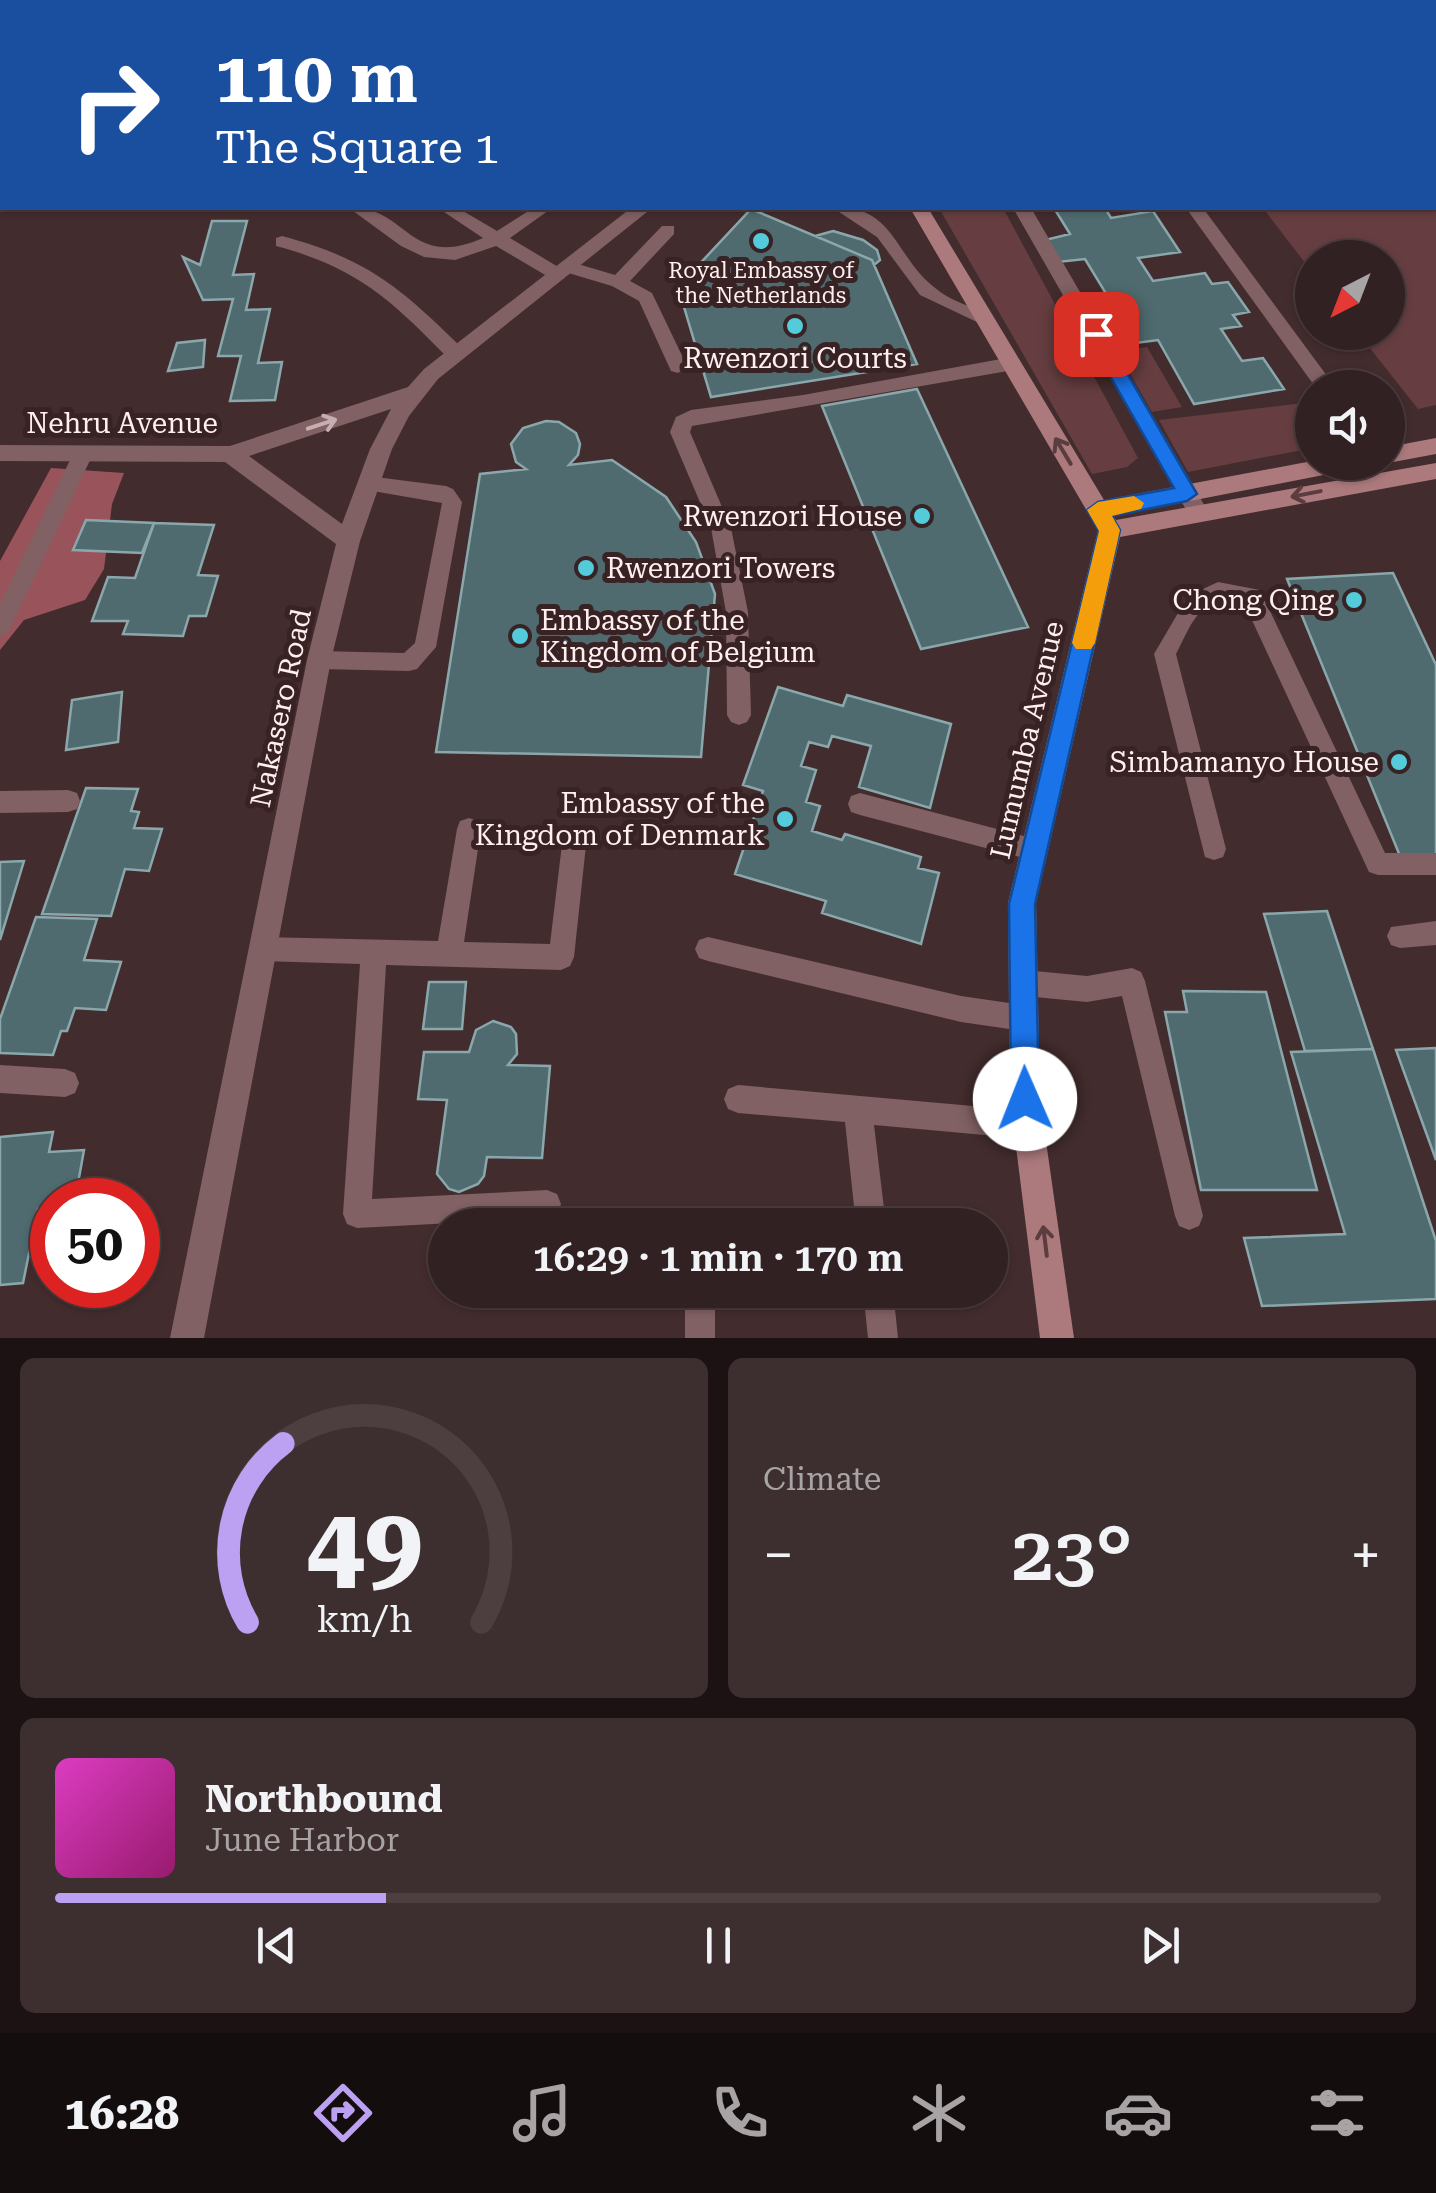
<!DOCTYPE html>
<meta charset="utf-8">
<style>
body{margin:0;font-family:"Roboto Serif",serif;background:#3d2e2f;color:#f1f3f6;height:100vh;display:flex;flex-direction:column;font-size:38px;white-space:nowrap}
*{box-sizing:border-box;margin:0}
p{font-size:32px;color:#a8a3a5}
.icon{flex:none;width:55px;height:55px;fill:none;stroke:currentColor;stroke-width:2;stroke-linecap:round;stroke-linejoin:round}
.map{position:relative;height:1338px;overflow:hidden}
.details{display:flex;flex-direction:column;gap:20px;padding:20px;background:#1c1213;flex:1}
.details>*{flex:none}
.guide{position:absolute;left:0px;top:0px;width:1438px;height:210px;box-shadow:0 2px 8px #0004,0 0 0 2px #4d3e40;background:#1a4fa0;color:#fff;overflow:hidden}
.needle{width:65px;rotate:222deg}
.controls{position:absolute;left:1295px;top:240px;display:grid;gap:20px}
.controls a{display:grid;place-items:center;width:110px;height:110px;border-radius:50%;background:#322122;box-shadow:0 2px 8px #0004,0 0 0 2px #4d3e40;font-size:50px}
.speed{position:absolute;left:30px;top:1178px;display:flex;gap:20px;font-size:50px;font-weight:700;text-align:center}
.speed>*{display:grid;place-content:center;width:130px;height:130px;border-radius:50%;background:#322122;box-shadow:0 2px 8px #0004,0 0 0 2px #4d3e40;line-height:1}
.speed .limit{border:15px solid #d22;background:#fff;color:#111}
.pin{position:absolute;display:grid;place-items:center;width:85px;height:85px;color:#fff;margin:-42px;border-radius:20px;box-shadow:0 5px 15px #0006}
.me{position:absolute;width:110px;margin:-55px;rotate:359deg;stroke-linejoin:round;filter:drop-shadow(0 0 8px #0008)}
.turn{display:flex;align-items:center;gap:35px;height:210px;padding:0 50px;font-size:45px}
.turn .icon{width:130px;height:130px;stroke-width:2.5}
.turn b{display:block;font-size:70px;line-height:85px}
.big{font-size:75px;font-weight:600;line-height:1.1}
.details .tile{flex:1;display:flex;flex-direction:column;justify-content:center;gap:15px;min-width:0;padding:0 35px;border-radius:15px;background:#3d2e2f}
.details .dial{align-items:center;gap:0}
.dial svg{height:260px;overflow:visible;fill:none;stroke:#4d3e40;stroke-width:7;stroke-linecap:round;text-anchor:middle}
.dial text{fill:#f1f3f6;stroke:none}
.song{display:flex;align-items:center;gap:30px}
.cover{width:120px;height:120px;border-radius:15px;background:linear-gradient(135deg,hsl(310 70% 55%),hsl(320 70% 35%))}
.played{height:10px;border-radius:5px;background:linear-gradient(90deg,#bca0f2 25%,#4d3e40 25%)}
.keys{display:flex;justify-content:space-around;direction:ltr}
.heat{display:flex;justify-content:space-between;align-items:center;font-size:55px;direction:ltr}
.details .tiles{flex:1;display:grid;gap:20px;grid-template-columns:1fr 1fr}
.tile:last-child{grid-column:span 2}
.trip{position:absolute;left:428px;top:1208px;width:580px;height:100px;border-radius:50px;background:#322122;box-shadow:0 2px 8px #0004,0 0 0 2px #4d3e40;font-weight:600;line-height:100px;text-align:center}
.tab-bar{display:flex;height:160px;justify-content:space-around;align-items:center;background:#140d0e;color:#a8a3a5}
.tab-bar .icon{width:70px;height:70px}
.tab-bar .selected{color:#bca0f2}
.tab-bar b{font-size:45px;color:#f1f3f6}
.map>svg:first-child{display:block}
.green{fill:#663e41}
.forest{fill:#99545b}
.building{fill:#4f6b6f;stroke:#8aa8ac;stroke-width:2.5}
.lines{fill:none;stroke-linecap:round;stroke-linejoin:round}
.service{fill:#816163;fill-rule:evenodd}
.tertiary{fill:#816163;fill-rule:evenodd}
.secondary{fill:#ac7a7d;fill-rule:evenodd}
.oneway{stroke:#c6afb1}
.oneway2{stroke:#5b3c3f}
.route{fill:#1a73e8;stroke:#114b97;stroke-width:2.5}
.slow{fill:#f59e0b}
.poi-dot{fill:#53cbdb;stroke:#382224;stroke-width:4}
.labels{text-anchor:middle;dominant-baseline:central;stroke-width:10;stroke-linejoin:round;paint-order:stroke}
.far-poi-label{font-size:22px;fill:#ffeff0;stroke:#382224}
.poi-label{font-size:28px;fill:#ffeff0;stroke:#382224;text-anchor:end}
.street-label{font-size:28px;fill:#ffeff0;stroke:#382224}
</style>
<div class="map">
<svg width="1436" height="1338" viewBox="0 0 1436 1338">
<rect width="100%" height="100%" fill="#432c2d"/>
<path class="green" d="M151,0H699L165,2Z
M1436,47V405L1418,409L1358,333L1388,332V258H1312V272L1263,208H1435Z
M939,208H1003L1138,458L1127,467L1092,474Z
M1147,347L1182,407L1152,412L1117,351Z
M1312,402V448L1188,472L1159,420Z"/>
<path class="forest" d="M51,468L124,473L112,504L104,569L85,600L24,620L0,650V561Z"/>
<path class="building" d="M1054,208H1105L1111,218L1153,211L1180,252L1138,258L1153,281L1205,273L1212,284L1228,282L1249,312L1233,315L1241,326L1221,329L1242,361L1263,358L1284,389L1194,404L1158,340L1136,343L1129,332L1112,335L1096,308L1113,305L1085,259L1058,262L1045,240L1070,234Z
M751,209L872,260L917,364L711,397L678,287Z
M212,221H247L233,275L254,274L246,310L270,309L258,363L282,362L275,400L230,401L241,356H218L233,299L203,300L183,257L200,265Z
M833,231L863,240L877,250L880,260L874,265L872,260L815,236Z
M205,340L203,367L168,371L177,343Z
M917,389L1028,627L921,649L822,406Z
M546,421L559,422L576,433L580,444L578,455L569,465L612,460L666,497L696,542L715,594L701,757L436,752L480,474L526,469L516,462L511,444L523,428Z
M86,520L154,523L142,553L73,550Z
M154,523L214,525L198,575L218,576L206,616H189L183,636L123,634L128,621H92L108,577L135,578Z
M1393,573L1436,665V859L1402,861L1287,579Z
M778,687L843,706L847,695L951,724L930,808L859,787L871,746L832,736L828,747L809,742L801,766L816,770L806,802L820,806L812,831L842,840L845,834L921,857L918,868L939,873L921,944L822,913L826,901L735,874L763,791L743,785Z
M122,692L118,742L66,750L72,700Z
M86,788L138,789L131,811L139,812L134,828L162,829L149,871L125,869L111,916L42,914Z
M24,861L0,940V862Z
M1327,911L1373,1049L1305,1051L1264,914Z
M36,917L97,919L84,960L121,962L106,1010L75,1008L67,1031H61L53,1055L0,1053V1019Z
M429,982H466L462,1029H423Z
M1183,991L1266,992L1317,1190H1201L1165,1012H1187Z
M493,1021L511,1027L516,1034L517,1054L508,1065L550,1066L542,1158L487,1157L484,1176L478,1184L459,1192L449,1189L437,1174L447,1100L418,1099L424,1052H469L476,1030Z
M1436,1048V1160L1396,1050Z
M1373,1049L1436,1241V1299L1262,1306L1244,1238L1345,1234L1291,1052Z
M53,1132L49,1152L84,1150L75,1200H52V1208L38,1209L23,1283L0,1285V1137Z"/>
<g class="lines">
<path class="service" d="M823,0H843L844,2H824Z
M1048,0H1063L1064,2H1049Z
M1153,0H1168L1169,2H1154Z
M349,208C406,204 408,271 483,238L438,208H458L497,231L533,208H552L510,238L560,268L568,261L615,275L662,226H674V234L630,281L652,293L687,366L678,373L671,371L639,301L612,286L565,272L564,279H552L496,246L455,260L424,257L401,246Z
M833,208C894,204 895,257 934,287C950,301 972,307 991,315V323H979L920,295L877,237Z
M1013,208H1031L1206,508L1209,514L1206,520H1192Z
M1186,208H1203L1336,388H1316Z
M282,236C368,259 401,288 463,349V359H449C391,300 358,268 276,246V238Z
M1012,357L1021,364L1019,369L692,426L690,432L731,528L748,612L751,715L747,722L739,725L731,722L727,715L726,612L711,528L670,432L676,417L691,410L803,395Z
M83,447L93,454L8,633L0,636V604L73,454Z
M368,476L446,486L453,489L462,502L436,647L417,669L409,671L319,669L311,667L308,660L311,653L319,651L404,653L415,643L442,503L361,489L358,484L361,479Z
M1218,582L1260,590L1385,853H1436V875H1378L1369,872L1244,603C1201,592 1193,621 1176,654L1226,849L1223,857L1214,860L1205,857L1154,654L1188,596Z
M68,790L77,793L80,801L77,809L68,812L0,813V791Z
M860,793L1035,839L1044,842L1047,850L1044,858L1035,861L860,815L851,812L848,804L851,796Z
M469,818L478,821L481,829L464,942L550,944L563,836L566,828L575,825L584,828L587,836L574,957L570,966L561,970L386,965L372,1199L547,1190L557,1194L561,1204L557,1214L547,1218L357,1228L347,1224L343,1214L360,964L262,961L253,958L249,949L253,940L262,937L438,941L457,829L460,821Z
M1436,921V945L1400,948L1391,945L1387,936L1391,927Z
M708,937L961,996L1024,1005L1033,1009L1037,1018L1033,1027L1024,1031L961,1022L708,961L699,958L695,949L699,940Z
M1132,968L1141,972L1145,981L1203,1216L1199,1226L1189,1230L1179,1226L1175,1216L1122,996L1087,1002L1024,996L1015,992L1011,983L1015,974L1024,970L1087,976Z
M0,1065L65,1069L75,1073L79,1083L75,1093L65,1097L0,1093Z
M738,1085L1030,1111L1040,1115L1044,1125L1040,1135L1030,1139L874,1125L886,1225H856L845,1122L738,1113L728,1109L724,1099L728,1089Z
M685,1290H715V1338H685Z
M863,1290H893L898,1338H868Z"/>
<path class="tertiary" d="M46,0H77L78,2H48Z
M631,208H652L438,379L409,416L392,449L360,541L331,660L204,1338H170L307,660L336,544L225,462L0,461V445L230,446L408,387L424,369ZM391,409L370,449L342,524L249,456Z"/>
<path class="secondary" d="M776,0H792L793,2H777Z
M910,208H928L1104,500L1312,461L1360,462L1349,470L1113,516L1116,520L1436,463V479L1120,537L1036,903L1040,1099L1074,1338H1040L1010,1099L1008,903L1098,530Z
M1436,438V454L1388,463L1386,462L1388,447Z"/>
</g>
<defs><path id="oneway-shaft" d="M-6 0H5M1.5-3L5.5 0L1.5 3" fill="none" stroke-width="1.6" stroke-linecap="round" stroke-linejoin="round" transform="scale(2.5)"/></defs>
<use class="oneway" href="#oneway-shaft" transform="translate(322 424) rotate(-18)"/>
<g class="oneway2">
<use href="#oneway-shaft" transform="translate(1063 451) rotate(-121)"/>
<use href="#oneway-shaft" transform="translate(1306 494) rotate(169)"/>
<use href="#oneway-shaft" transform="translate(1045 1241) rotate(-97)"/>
</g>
<path class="route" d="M1096,328L1102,330L1197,494L1187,501L1112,516L1120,530L1035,904L1039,1099L1035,1109L1025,1113L1015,1109L1011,1099L1009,904L1099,531L1087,510L1098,502L1174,488L1086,334Z"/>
<path class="slow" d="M1134,496L1144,503L1141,509L1112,516L1120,530L1095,643L1091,649H1076L1072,643L1099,531L1087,510L1098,502Z"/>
<g class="poi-dot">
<circle cx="761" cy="241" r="10"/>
<circle cx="795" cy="326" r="10"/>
<circle cx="922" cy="516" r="10"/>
<circle cx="586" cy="568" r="10"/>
<circle cx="1354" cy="600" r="10"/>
<circle cx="520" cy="636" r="10"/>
<circle cx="1399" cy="762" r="10"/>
<circle cx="785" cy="819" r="10"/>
</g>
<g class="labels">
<g class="far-poi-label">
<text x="761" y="270">Royal Embassy of<tspan x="761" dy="25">the Netherlands</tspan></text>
</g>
<g class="poi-label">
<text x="795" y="358" text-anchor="middle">Rwenzori Courts</text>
<text x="902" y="516">Rwenzori House</text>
<text x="606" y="568" text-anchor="start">Rwenzori Towers</text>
<text x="1334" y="600">Chong Qing</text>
<text x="540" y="620" text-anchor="start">Embassy of the<tspan x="540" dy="32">Kingdom of Belgium</tspan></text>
<text x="1379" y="762">Simbamanyo House</text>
<text x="765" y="803">Embassy of the<tspan x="765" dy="32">Kingdom of Denmark</tspan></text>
</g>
<g class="street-label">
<text x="122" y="423">Nehru Avenue</text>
<text transform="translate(281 708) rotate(-78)">Nakasero Road</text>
<text transform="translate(1027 740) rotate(-77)">Lumumba Avenue</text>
</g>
</g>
</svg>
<div class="controls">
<a><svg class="needle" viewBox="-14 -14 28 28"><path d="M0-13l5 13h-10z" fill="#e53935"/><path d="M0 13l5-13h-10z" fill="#a8a3a5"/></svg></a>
<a><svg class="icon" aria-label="sound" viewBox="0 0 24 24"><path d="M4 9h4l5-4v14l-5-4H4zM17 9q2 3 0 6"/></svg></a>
</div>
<div class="speed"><div class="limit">50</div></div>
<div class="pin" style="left:1096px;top:334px;background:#d93025"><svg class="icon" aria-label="arrive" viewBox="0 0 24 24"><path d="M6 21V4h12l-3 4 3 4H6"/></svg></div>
<svg class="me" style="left:1025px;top:1099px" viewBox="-20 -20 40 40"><circle r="19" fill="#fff"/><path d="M0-13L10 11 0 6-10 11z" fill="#1a73e8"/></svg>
<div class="trip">16:29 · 1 min · 170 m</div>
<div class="guide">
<div class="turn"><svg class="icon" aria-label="right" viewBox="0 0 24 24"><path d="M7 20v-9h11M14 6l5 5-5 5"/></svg><div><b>110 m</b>The Square 1</div></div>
</div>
</div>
<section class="details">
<div class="tiles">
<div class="tile dial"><svg viewBox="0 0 100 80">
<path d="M14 69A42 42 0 1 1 86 69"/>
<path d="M14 69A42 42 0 0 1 25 14" stroke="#bca0f2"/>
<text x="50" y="56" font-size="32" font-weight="700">49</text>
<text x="50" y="72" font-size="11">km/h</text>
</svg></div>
<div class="tile"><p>Climate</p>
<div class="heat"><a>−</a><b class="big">23°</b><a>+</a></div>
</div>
<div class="tile">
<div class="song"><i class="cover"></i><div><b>Northbound</b><p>June Harbor</p></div></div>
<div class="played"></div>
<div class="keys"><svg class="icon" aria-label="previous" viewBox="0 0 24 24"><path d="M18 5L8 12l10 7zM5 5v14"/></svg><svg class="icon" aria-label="pause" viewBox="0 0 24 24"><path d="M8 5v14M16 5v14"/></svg><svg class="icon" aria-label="next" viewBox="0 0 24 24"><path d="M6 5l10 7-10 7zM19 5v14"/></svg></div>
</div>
</div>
</section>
<nav class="tab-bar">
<b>16:28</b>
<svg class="icon selected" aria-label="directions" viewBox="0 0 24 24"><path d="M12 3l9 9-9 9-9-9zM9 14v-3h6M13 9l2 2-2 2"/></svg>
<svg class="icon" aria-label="music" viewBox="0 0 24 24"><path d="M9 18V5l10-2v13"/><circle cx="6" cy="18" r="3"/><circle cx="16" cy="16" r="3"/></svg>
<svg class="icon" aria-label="phone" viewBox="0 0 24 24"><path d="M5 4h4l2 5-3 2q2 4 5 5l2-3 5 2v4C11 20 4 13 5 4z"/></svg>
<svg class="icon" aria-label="climate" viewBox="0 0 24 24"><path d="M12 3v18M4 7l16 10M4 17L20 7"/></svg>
<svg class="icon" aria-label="car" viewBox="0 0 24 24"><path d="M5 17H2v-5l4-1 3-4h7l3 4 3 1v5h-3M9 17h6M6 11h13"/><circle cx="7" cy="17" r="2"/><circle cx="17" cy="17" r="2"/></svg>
<svg class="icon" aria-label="filters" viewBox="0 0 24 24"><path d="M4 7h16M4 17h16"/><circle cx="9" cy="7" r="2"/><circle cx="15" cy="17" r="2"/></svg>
</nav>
